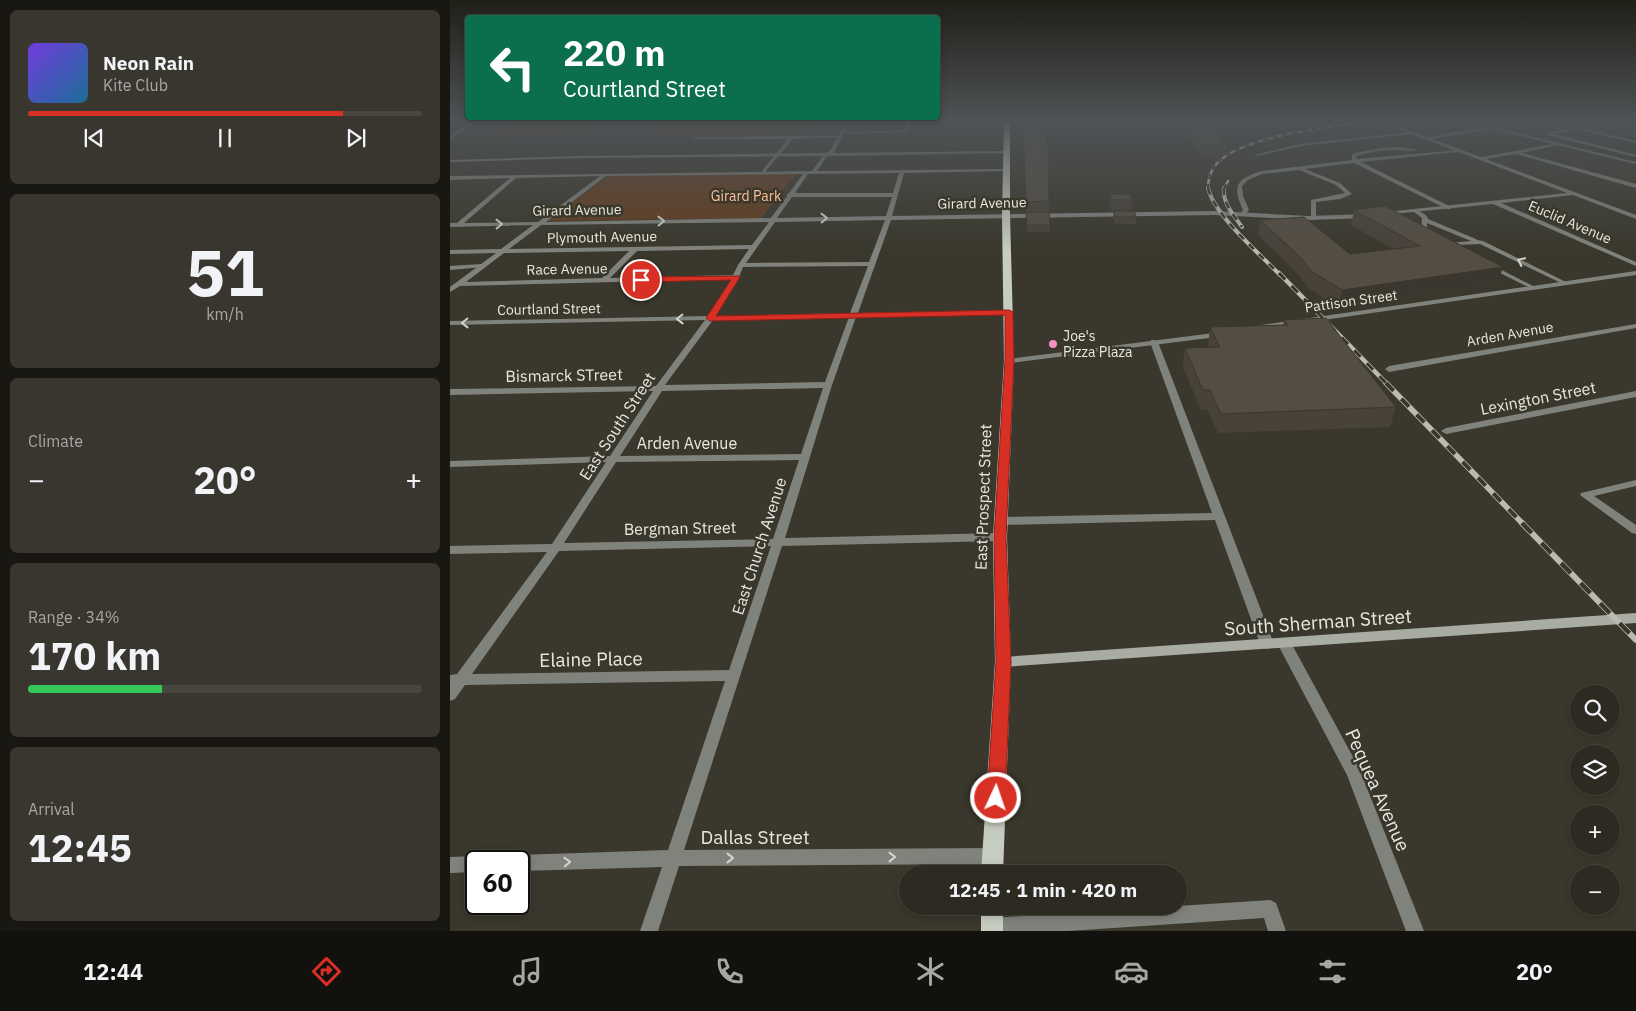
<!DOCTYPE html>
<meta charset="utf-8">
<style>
body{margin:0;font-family:"IBM Plex Sans",sans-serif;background:#38362e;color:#f1f3f6;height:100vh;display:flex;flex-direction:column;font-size:19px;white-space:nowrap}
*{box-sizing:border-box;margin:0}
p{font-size:16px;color:#a6a7a5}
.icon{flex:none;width:28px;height:28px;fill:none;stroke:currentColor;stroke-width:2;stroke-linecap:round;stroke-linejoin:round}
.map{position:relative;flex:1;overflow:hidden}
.panel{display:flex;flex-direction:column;gap:10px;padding:10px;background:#181712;width:450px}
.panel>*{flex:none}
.top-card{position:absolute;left:15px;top:15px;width:475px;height:105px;border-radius:5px;box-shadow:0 2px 8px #0003,0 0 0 1px #48463f;background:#0b6e4f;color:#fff;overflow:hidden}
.tools{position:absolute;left:1120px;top:685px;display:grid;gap:10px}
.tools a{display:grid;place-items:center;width:50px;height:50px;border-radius:50%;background:#2c2a21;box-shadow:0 2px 8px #0003,0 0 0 1px #48463f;font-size:25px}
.speed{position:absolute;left:15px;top:850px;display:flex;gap:10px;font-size:25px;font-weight:700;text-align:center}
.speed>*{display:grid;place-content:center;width:65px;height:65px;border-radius:50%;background:#2c2a21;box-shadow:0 2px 8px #0003,0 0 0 1px #48463f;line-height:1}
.speed .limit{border:2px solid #111;border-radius:8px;background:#fff;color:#111}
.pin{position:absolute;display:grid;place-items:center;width:42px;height:42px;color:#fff;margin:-21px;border:2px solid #fff;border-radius:50%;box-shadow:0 1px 5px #0007}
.me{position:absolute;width:55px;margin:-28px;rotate:3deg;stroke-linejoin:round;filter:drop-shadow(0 0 4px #0008)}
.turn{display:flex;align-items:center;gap:18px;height:105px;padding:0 15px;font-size:22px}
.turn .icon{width:65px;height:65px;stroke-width:2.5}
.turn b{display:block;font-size:35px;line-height:42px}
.big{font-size:38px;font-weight:700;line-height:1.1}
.panel .tile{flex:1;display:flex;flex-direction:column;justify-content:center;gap:8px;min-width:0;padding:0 18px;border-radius:8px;background:#38362e}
.panel .dial{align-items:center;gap:0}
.dial b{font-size:65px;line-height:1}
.song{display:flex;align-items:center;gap:15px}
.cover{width:60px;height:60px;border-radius:8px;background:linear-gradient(135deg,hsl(260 70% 55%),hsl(200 70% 35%))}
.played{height:5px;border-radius:2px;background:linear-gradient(90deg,#d93025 80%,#48463f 80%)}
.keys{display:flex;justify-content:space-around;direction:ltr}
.heat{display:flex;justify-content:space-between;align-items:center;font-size:28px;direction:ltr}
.charge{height:8px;border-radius:4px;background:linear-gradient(90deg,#34c759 34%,#48463f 0)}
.trip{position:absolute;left:449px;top:865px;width:288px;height:50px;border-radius:25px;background:#2c2a21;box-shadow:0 2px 8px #0003,0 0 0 1px #48463f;font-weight:700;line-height:50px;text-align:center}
.dock{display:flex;height:80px;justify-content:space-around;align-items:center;background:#12110d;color:#a6a7a5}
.dock .icon{width:35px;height:35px}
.dock .current{color:#d93025}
.dock b{font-size:22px;color:#f1f3f6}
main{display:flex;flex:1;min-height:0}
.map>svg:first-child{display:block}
.green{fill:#643c1d}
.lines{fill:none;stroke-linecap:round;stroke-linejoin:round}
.service{fill:#80827c;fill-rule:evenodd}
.minor{fill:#80827c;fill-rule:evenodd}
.tertiary{fill:#80827c;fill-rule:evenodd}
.secondary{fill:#a8aca3;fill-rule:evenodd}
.primary{fill:#c7ccc0;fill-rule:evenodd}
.rail-far4-casing{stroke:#bbbbb2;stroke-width:2.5}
.rail-far3-casing{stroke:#bbbbb2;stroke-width:4}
.rail-far2-casing{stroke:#bbbbb2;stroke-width:4.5}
.rail-far1-casing{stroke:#bbbbb2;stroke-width:5.5}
.rail-casing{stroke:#bbbbb2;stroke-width:6}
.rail-far4{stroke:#3a382c;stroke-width:2;stroke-dasharray:5;stroke-linecap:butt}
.rail-far3{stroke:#3a382c;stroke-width:2.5;stroke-dasharray:7;stroke-linecap:butt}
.rail-far2{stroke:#3a382c;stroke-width:3;stroke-dasharray:9;stroke-linecap:butt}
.rail-far1{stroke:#3a382c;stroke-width:4;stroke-dasharray:11;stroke-linecap:butt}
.rail{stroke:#3a382c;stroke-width:4.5;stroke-dasharray:14;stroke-linecap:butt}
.wall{fill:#484239}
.shaded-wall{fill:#3b362e}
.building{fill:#544d42;stroke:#3b362e}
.oneway{stroke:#d3d4cc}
.route{fill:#d93025;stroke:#8d1f18}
.poi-dot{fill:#fa8fc8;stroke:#3a382c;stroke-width:2}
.labels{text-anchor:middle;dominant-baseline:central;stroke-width:5;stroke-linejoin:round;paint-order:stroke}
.far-park-label{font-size:14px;fill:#fdc096;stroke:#3a382c}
.far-street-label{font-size:14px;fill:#e8e8e0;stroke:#3a382c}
.far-poi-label{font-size:14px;fill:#e8e8e0;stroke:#3a382c;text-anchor:start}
.street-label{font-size:16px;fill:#e8e8e0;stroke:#3a382c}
.near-street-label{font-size:19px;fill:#e8e8e0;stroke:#3a382c}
</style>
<main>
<section class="panel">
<div class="tile">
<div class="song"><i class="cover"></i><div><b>Neon Rain</b><p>Kite Club</p></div></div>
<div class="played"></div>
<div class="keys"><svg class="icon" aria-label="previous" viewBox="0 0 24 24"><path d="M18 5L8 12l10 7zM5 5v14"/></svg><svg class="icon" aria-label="pause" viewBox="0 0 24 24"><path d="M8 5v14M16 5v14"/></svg><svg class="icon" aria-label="next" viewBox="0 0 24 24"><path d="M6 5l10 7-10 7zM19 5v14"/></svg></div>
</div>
<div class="tile dial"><b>51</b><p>km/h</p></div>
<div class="tile"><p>Climate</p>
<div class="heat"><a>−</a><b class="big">20°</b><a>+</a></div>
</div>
<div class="tile"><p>Range · 34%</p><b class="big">170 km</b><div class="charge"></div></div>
<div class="tile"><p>Arrival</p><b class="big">12:45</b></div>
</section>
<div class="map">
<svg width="1186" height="931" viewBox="0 0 1186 931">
<rect width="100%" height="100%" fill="#3a382c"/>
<path class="green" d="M66,121H156L150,128L135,132L41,136L59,123Z
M215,121H366L360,132L211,136L201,132Z
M347,173L311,218L98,221L159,175Z"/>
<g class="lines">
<path class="service" d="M458,121H462L459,131L457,132L393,134L391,133L455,130Z
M585,121H668L588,123L557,126L555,125Z
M1095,121H1102L1186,141V143L1127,129L1105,134L1186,155V157L1097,135V133L1121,128Z
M960,132L962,134L851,146L806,156L804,155L851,144Z
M342,136H391L393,137L343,139L314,173L312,171L338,139H245L243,138L245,137Z
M951,147L968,150C961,152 952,150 944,150C931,150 919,152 906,156L907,159L1009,150L1007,152L911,162L1001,207V209H997L904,163L855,169L890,183L902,194L890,199L866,202V220L861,219V200L895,193L886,185L849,170L812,174L798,180L792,186L793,196L799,210L795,215L790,214L793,210C782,186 786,179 811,171L902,160V154C918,150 934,147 951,147Z
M966,209L977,216L978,219L1026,239L1027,240L1033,241L1118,283L1113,284L1030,244L1007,245L1010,249L1005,250L999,245V243L1021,241L977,223V230L975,233L978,236L973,237L968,233L971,230L972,218L964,212V210Z
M31,264L33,265V267L0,270V266Z
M1038,265H1042L1085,287L1080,288L1038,267Z
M701,340H704L708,342L824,644L822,648L817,649L812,648L810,644L765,520L551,525L546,521L551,517L762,513L700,342Z
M820,900L826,903L836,931H818L814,918L618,931H535L533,927L536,921L542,918Z"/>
<path class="minor" d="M396,121H400L384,153L556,151L558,152L556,153L377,156L367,171L556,169L558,170L556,171L454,173L442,216L765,211L859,216L916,214L919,216L916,218L859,220L765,215L441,220L408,313L559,310L563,312L559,314L406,317L382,385L335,538L550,533L554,534L556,537L554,540L550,541L332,546L234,850L542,848L548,850L550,856L548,862L542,864L229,866L208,931H190L212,867L69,871V861H61L63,857L69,855L218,850L275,681L15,685L5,699L0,701V675L7,674L97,552L0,554V546L102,544L156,462L0,467V461L160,456L203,391L0,395V389L206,386L255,320L0,325V321L259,316L281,279L10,286L0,292V287L46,253L0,254V250L51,249L83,225L0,227V223H7L60,178L0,180V176L362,171L373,156L130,158L0,162V160L130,156L375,153L380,151ZM449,173L443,193H345L358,174ZM353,174L339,193L337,194V196L321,218L96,222L156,176ZM150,176L88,222L14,223L66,178ZM342,197H442L436,216L327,218ZM435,220L419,262L296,263L325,222ZM319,222L302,245L59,249L91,225ZM299,249L288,265L283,275L160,278L187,251ZM179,251L152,278L16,282L54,253ZM418,266L400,313L266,316L289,277L293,267ZM399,317L375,382L215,385L263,320ZM373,388L351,454L170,456L212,391ZM349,460L323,539L114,543L166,462ZM321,546L279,670L22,674L109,551Z
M927,121H933L977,137L1073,121H1082L1048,128L1186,162V164L1108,145L1072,153L1186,184V188L1066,154L1036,159L1186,215V219L1123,195L1051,203L1186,262V266L1043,204L933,215L932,214L935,212L1117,193ZM1042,129L1104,144L1031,157L982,139Z
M1186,271V275L811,329L807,327L811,325Z
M1186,324V328L939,372L935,369L939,366Z
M772,332L776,334L775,336L559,363L555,361L559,359Z
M1186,391V397L996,434L991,431L996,428Z
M1186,480V486L1144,496L1186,525V534L1182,533L1130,495L1131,493Z
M834,638L839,639L909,768L974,931H956L897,775L827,643L829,639Z
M26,856L32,858L33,861H26V872L0,873V857Z"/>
<path class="tertiary" d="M23,121H28L0,139V136Z"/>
<path class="secondary" d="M1186,613V623L553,667L548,666L546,662L548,658L553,657Z"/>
<path class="primary" d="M554,121H560V215L564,361L557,537L561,662L553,874H531L545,662L543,537L554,361L552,215Z
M531,906H553V931H531Z"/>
<defs>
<path id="rail-far4" d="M758,189C758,182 760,173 764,167C786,135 888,126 925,121
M774,189L778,181"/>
<path id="rail-far3" d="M758,188C764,215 810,254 830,275
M774,188C772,203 784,215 792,227"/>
<path id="rail-far2" d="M829,273L937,384"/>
<path id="rail-far1" d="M936,383L1073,524"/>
<path id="rail" d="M1072,523L1186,640"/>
</defs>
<use href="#rail-far4" class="rail-far4-casing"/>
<use href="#rail-far3" class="rail-far3-casing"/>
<use href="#rail-far2" class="rail-far2-casing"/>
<use href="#rail-far1" class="rail-far1-casing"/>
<use href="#rail" class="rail-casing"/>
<use href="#rail-far4" class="rail-far4"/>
<use href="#rail-far3" class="rail-far3"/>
<use href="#rail-far2" class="rail-far2"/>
<use href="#rail-far1" class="rail-far1"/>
<use href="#rail" class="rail"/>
</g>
<path class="wall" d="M571,121H597L598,137H596L598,150L599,212H576L574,156Z
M684,121H756L776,145L775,154L750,155L728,125H687Z
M1129,121H1186V137L1134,125L1135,122Z
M660,194L682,200L681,210L661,211L660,204Z
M904,210L1053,267L1047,284L888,307L858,288L848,274L808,235L810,220L900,254L943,249L901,225Z
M664,211L686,217V224H665L663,218Z
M576,212H599L600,232H577Z
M834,320L946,407L940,427L768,433L757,409L751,410L733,367L735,348L759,347L758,345L760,327L833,325Z"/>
<path class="shaded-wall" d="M1053,267L1047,284L888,307L892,290Z"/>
<path class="building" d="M571,121H597L598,129H594L598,150L599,201L576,202L574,147Z
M732,121H756L776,145H751Z
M1160,121H1186V127Z
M660,194H680L682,200H662Z
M935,206L1053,267L892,290L861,271L851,258L810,220L854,217L900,254L970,246L904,210Z
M664,211H684L686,217H665Z
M576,212H599L600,225H577Z
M876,318L946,407L771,414L760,390H753L735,348L770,347L760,327L838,325L834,320Z"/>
<defs><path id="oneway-chevron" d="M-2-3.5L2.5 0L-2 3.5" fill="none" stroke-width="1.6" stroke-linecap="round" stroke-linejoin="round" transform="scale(1.25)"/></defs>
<g class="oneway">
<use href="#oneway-chevron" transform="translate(374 218) rotate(-1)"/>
<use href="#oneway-chevron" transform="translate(211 221) rotate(-1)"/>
<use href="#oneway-chevron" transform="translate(49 224) rotate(-1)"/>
<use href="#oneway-chevron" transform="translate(1071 261) rotate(-154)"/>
<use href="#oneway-chevron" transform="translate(230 319) rotate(179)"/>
<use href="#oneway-chevron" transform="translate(15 323) rotate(179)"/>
<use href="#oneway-chevron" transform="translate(442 857)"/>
<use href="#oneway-chevron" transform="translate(280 858)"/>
<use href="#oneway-chevron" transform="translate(117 862) rotate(-2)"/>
</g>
<linearGradient id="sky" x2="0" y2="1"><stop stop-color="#201f18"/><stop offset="0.48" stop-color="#4f5356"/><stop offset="1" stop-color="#4f5356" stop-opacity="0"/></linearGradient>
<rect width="1186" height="251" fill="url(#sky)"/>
<path class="route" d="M289,276L290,277L266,316L559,310L563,312L564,360L556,537L561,662L555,798L552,804L546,806L539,804L537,798L546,662L544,537L555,360V315L260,321L256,318L281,280L191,282L187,280L191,277Z"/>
<circle class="poi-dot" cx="603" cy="344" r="5"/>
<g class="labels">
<g class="far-park-label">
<text x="296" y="196">Girard Park</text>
</g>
<g class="far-street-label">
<text transform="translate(532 203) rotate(-1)">Girard Avenue</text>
<text transform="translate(127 210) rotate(-1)">Girard Avenue</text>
<text transform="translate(1120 222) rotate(23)">Euclid Avenue</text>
<text transform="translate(152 237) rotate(-1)">Plymouth Avenue</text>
<text transform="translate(117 269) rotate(-1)">Race Avenue</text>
<text transform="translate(901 301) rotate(-8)">Pattison Street</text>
<text transform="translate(99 309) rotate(-1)">Courtland Street</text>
<text transform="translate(1060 334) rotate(-10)">Arden Avenue</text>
</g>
<g class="far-poi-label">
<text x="613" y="336">Joe's<tspan x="613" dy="16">Pizza Plaza</tspan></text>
</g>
<g class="street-label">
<text transform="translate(114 375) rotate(-1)">Bismarck STreet</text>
<text transform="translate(1088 398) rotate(-11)">Lexington Street</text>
<text transform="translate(167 426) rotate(-57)">East South Street</text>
<text x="237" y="443">Arden Avenue</text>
<text transform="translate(533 497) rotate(-88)">East Prospect Street</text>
<text transform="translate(230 528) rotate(-1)">Bergman Street</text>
<text transform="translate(309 546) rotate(-72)">East Church Avenue</text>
</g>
<g class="near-street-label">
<text transform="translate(868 622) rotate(-4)">South Sherman Street</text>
<text transform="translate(141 659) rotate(-1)">Elaine Place</text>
<text transform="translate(928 790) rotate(66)">Pequea Avenue</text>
<text x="305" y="837">Dallas Street</text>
</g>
</g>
</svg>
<div class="tools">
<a><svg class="icon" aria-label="search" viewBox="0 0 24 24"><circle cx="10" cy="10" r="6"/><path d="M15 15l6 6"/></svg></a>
<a><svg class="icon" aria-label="layers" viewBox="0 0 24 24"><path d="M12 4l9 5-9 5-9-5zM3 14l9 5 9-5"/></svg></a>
<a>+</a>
<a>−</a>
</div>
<div class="speed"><div class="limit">60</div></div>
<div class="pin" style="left:191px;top:280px;background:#d93025"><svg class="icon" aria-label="arrive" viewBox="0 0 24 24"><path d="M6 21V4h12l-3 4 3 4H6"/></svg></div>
<svg class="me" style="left:546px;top:798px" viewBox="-20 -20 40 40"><circle r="17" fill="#d93025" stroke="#fff" stroke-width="3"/><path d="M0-11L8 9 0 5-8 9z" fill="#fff"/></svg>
<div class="trip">12:45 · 1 min · 420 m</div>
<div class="top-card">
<div class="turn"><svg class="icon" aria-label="left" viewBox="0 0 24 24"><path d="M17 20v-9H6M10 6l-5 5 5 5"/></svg><div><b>220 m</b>Courtland Street</div></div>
</div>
</div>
</main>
<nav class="dock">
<b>12:44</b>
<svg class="icon current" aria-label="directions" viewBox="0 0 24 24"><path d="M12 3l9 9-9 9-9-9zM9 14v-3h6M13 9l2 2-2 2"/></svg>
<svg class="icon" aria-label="music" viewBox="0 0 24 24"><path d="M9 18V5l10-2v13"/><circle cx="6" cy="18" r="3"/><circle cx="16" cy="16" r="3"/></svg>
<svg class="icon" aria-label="phone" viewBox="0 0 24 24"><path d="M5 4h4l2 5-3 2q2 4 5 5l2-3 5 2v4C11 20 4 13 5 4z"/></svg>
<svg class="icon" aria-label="climate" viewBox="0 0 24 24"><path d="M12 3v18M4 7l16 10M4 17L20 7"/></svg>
<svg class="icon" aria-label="car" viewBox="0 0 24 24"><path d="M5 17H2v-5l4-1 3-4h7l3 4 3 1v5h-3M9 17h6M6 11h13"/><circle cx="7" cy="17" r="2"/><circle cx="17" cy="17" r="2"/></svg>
<svg class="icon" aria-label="filters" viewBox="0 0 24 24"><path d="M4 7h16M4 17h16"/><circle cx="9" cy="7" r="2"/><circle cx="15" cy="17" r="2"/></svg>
<b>20°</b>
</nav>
